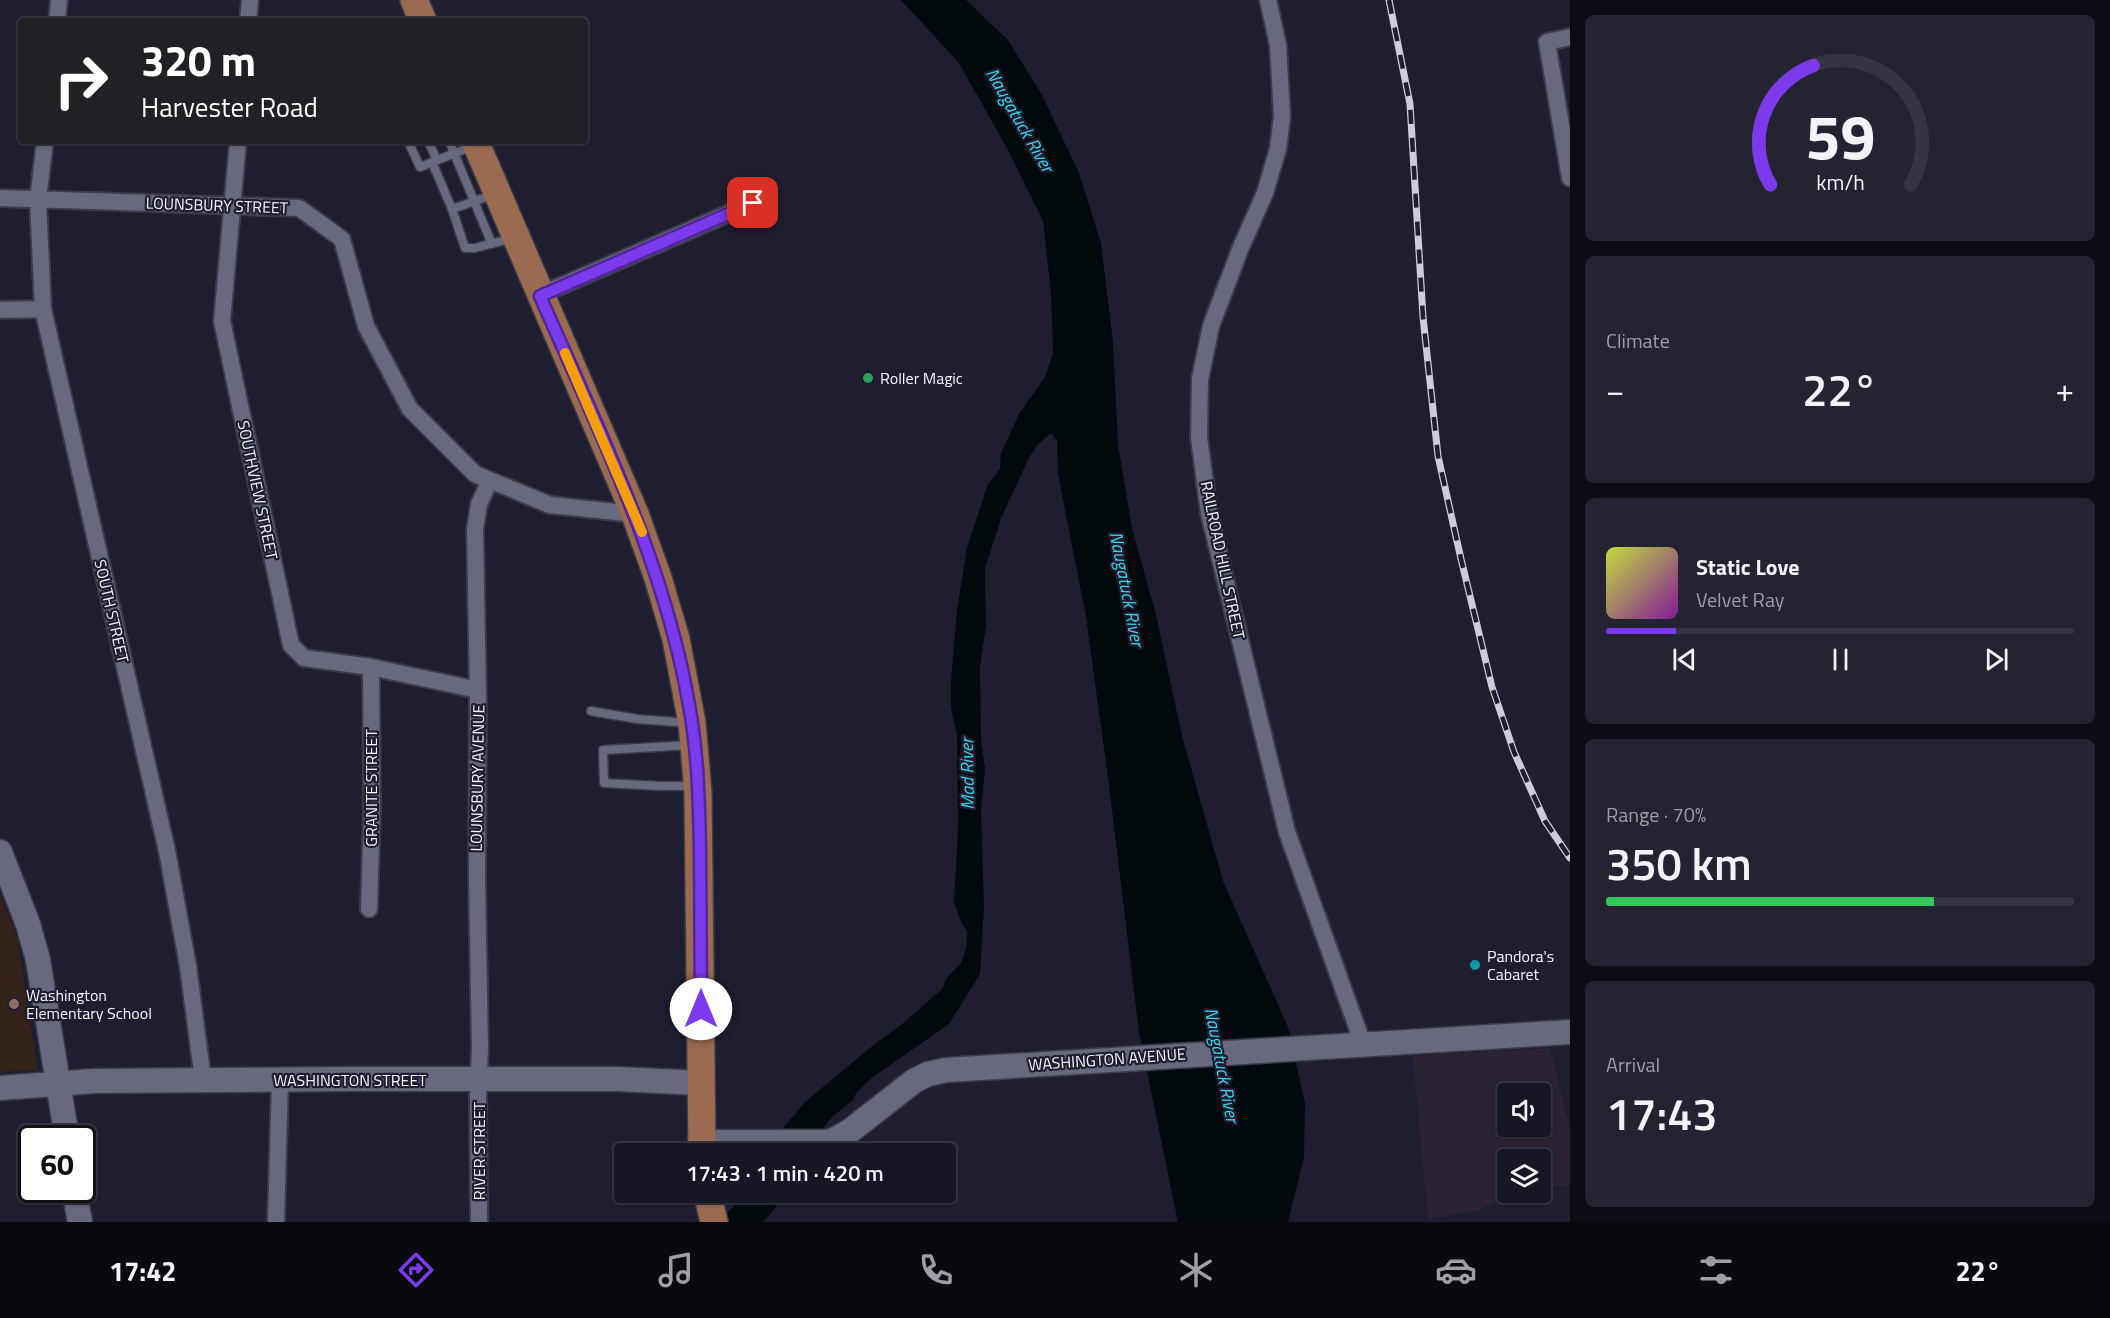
<!DOCTYPE html>
<meta charset="utf-8">
<style>
body{margin:0;font-family:"Titillium Web",sans-serif;background:#232331;color:#f1f3f6;height:100vh;display:flex;flex-direction:column;font-size:22px;white-space:nowrap}
*{box-sizing:border-box;margin:0}
p{font-size:20px;color:#9e9fa6}
.icon{flex:none;width:33px;height:33px;fill:none;stroke:currentColor;stroke-width:2;stroke-linecap:round;stroke-linejoin:round}
.map{position:relative;flex:1;overflow:hidden}
.drawer{display:flex;flex-direction:column;gap:15px;padding:15px;background:#0c0c14;width:540px}
.drawer>*{flex:none}
.hud{position:absolute;left:18px;top:18px;width:570px;height:126px;border-radius:6px;box-shadow:0 2px 4px #0004,0 0 0 2px #353541;background:#202124;color:#fff;overflow:hidden}
.tools{position:absolute;left:1497px;top:1083px;display:grid;gap:12px}
.tools a{display:grid;place-items:center;width:54px;height:54px;border-radius:6px;background:#161624;box-shadow:0 2px 4px #0004,0 0 0 2px #353541;font-size:30px}
.speed{position:absolute;left:18px;top:1125px;display:flex;gap:12px;font-size:30px;font-weight:700;text-align:center}
.speed>*{display:grid;place-content:center;width:78px;height:78px;border-radius:50%;background:#161624;box-shadow:0 2px 4px #0004,0 0 0 2px #353541;line-height:1}
.speed .limit{border:3px solid #111;border-radius:9px;background:#fff;color:#111}
.pin{position:absolute;display:grid;place-items:center;width:51px;height:51px;color:#fff;margin:-26px;border-radius:12px;box-shadow:0 3px 9px #0006}
.me{position:absolute;width:66px;margin:-33px;rotate:0deg;stroke-linejoin:round;filter:drop-shadow(0 0 4px #0008)}
.turn{display:flex;align-items:center;gap:21px;height:126px;padding:0 24px;font-size:27px}
.turn .icon{width:78px;height:78px;stroke-width:2.5}
.turn b{display:block;font-size:42px;line-height:51px}
.big{font-size:45px;font-weight:600;line-height:1.1}
.drawer .tile{flex:1;display:flex;flex-direction:column;justify-content:center;gap:9px;min-width:0;padding:0 21px;border-radius:9px;background:#232331}
.drawer .dial{align-items:center;gap:0}
.dial svg{height:156px;overflow:visible;fill:none;stroke:#353541;stroke-width:7;stroke-linecap:round;text-anchor:middle}
.dial text{fill:#f1f3f6;stroke:none}
.song{display:flex;align-items:center;gap:18px}
.cover{width:72px;height:72px;border-radius:9px;background:linear-gradient(135deg,hsl(70 70% 55%),hsl(290 70% 35%))}
.played{height:6px;border-radius:3px;background:linear-gradient(90deg,#7c3aed 15%,#353541 15%)}
.keys{display:flex;justify-content:space-around;direction:ltr}
.heat{display:flex;justify-content:space-between;align-items:center;font-size:33px;direction:ltr}
.charge{height:9px;border-radius:4px;background:linear-gradient(90deg,#34c759 70%,#353541 0)}
.trip{position:absolute;left:614px;top:1143px;width:342px;height:60px;border-radius:6px;background:#161624;box-shadow:0 2px 4px #0004,0 0 0 2px #353541;font-weight:600;line-height:60px;text-align:center}
.dock{display:flex;height:96px;justify-content:space-around;align-items:center;background:#09090e;color:#9e9fa6}
.dock .icon{width:42px;height:42px}
.dock .on{color:#7c3aed}
.dock b{font-size:27px;color:#f1f3f6}
main{display:flex;flex:1;min-height:0}
.map>svg:first-child{display:block}
.industrial{fill:#2c2332;fill-rule:evenodd}
.education{fill:#34221b}
.water{fill:#020a0d}
.lines{fill:none;stroke-linecap:round;stroke-linejoin:round}
.service-casing{stroke:#3c3b4a;stroke-width:11}
.minor-casing{stroke:#3c3b4a;stroke-width:20}
.secondary-casing{stroke:#3c3b4a;stroke-width:27}
.primary-casing{stroke:#3c3b4a;stroke-width:30}
.service{stroke:#68697f;stroke-width:8}
.minor{stroke:#68697f;stroke-width:16}
.secondary{stroke:#68697f;stroke-width:24}
.primary{stroke:#9a6b50;stroke-width:27}
.rail-casing{stroke:#cccdd8;stroke-width:7}
.rail{stroke:#1e1e30;stroke-width:4.5;stroke-dasharray:14;stroke-linecap:butt}
.route-casing{stroke:#51269a;stroke-width:15}
.route{stroke:#7c3aed;stroke-width:10}
.slow{stroke:#f59e0b;stroke-width:10}
.leisure-dot{fill:#2e9e5b;stroke:#1e1e30;stroke-width:2}
.culture-dot{fill:#0f9aa8;stroke:#1e1e30;stroke-width:2}
.education-dot{fill:#8d6e63;stroke:#1e1e30;stroke-width:2}
.labels{text-anchor:middle;dominant-baseline:central;stroke-width:4.5;stroke-linejoin:round;paint-order:stroke}
.street-label{font-size:16px;fill:#f3f4fe;stroke:#1e1e30}
.poi-label{font-size:16px;fill:#f3f4fe;stroke:#1e1e30;text-anchor:start}
.water-label{font-size:18px;font-style:italic;fill:#3fd3ea;stroke:#1e1e30}
</style>
<main>
<div class="map">
<svg width="1570" height="1222" viewBox="0 0 1570 1222">
<rect width="100%" height="100%" fill="#1e1e30"/>
<path class="industrial" d="M1550,1048L1570,1129V1185L1541,1188L1540,1160H1508V1192L1519,1193L1507,1196L1476,1211L1428,1219L1413,1056ZM1508,1094H1540V1126H1508Z"/>
<path class="education" d="M0,896L17,937L38,1070L0,1072Z"/>
<path class="water" d="M901,0H966L1008,40L1042,95L1079,173L1101,243L1113,342L1118,444L1132,528L1156,615L1182,736L1223,881L1288,1027L1305,1103L1304,1158L1288,1222H1178L1139,1033L1109,785L1086,617L1058,474L1057,441L1052,434L1049,435L1037,445L1029,458L1002,516L985,568L986,626L980,667L981,739L985,768L981,810L984,908L980,974L949,1024L873,1077L856,1093L854,1099L832,1117L809,1146L761,1154L805,1102L876,1043L901,1025L942,989L946,979L961,963L966,948L967,932L960,919L954,902L958,829L957,735L951,708V681L957,610L967,548L988,484L1000,469L1001,453L1019,414L1045,377L1053,354L1051,293L1043,221L1008,150L959,63Z
M742,1193L745,1195L747,1193H788L763,1222H718L737,1203Z"/>
<g class="lines">
<defs>
<path id="service" d="M408,141L420,167L473,146
M449,141L492,244
M429,143L437,160
M432,162L452,209
M495,194L452,209L465,248H475L513,238
M591,711L637,719L689,723
M691,745L603,750L604,783L661,786H695"/>
<path id="minor" d="M1268,0L1278,45L1282,116L1278,149L1265,193L1241,247L1211,326L1200,379L1199,437L1209,513L1287,832L1363,1044
M57,21L59,0
M248,21L250,0
M1570,37L1547,42L1570,178
M45,141L38,200L43,309L167,851L188,966L203,1080
M238,141L222,321L291,645L304,658L371,667L478,690
M0,198L299,208L342,239L366,326L410,409L475,474L550,505L635,514
M540,295L753,203
M0,310L43,309
M369,909L372,810L371,667
M276,1222L280,1080
M479,1222L478,1096L480,1048L477,881L478,698L475,529L479,504L490,480"/>
<path id="secondary" d="M0,852L28,924L38,960L67,1138
M0,1088L94,1081L346,1079H617L701,1083
M702,1142H830L850,1131L914,1081L928,1074L946,1070L1570,1032
M74,1190L80,1222"/>
<path id="primary" d="M414,0L423,21
M475,141L635,514L658,578L676,639L692,723L698,792L702,1154
M707,1192L714,1222"/>
</defs>
<use href="#service" class="service-casing"/>
<use href="#minor" class="minor-casing"/>
<use href="#secondary" class="secondary-casing"/>
<use href="#primary" class="primary-casing"/>
<use href="#service" class="service"/>
<use href="#minor" class="minor"/>
<use href="#secondary" class="secondary"/>
<use href="#primary" class="primary"/>
<defs>
<path id="rail" d="M1389,0L1410,104L1423,317L1438,456L1461,559L1492,687L1514,752L1545,821L1570,858"/>
</defs>
<use href="#rail" class="rail-casing"/>
<use href="#rail" class="rail"/>
</g>
<g class="lines">
<defs>
<path id="route" d="M701,1009C701,956 700,903 700,850C699,801 698,753 689,705C664,560 598,429 540,296L753,203"/>
</defs>
<use href="#route" class="route-casing"/>
<use href="#route" class="route"/>
<path class="slow" d="M565,353L642,532"/>
</g>
<circle class="leisure-dot" cx="868" cy="378" r="6"/>
<circle class="culture-dot" cx="1475" cy="965" r="6"/>
<circle class="education-dot" cx="14" cy="1004" r="6"/>
<g class="labels">
<g class="street-label">
<text transform="translate(217 205) rotate(2)">LOUNSBURY STREET</text>
<text transform="translate(258 490) rotate(78)">SOUTHVIEW STREET</text>
<text transform="translate(1223 560) rotate(78)">RAILROAD HILL STREET</text>
<text transform="translate(112 611) rotate(77)">SOUTH STREET</text>
<text transform="translate(477 778) rotate(-89)">LOUNSBURY AVENUE</text>
<text transform="translate(371 788) rotate(-90)">GRANITE STREET</text>
<text transform="translate(1107 1059) rotate(-4)">WASHINGTON AVENUE</text>
<text x="350" y="1080">WASHINGTON STREET</text>
<text transform="translate(479 1151) rotate(-90)">RIVER STREET</text>
</g>
<g class="poi-label">
<text x="880" y="378">Roller Magic</text>
<text x="1487" y="956">Pandora's<tspan x="1487" dy="18">Cabaret</tspan></text>
<text x="26" y="995">Washington<tspan x="26" dy="18">Elementary School</tspan></text>
</g>
<g class="water-label">
<text transform="translate(1020 120) rotate(60)">Naugatuck River</text>
<text transform="translate(1127 589) rotate(79)">Naugatuck River</text>
<text transform="translate(967 774) rotate(-91)">Mad River</text>
<text transform="translate(1222 1065) rotate(79)">Naugatuck River</text>
</g>
</g>
</svg>
<div class="tools">
<a><svg class="icon" aria-label="sound" viewBox="0 0 24 24"><path d="M4 9h4l5-4v14l-5-4H4zM17 9q2 3 0 6"/></svg></a>
<a><svg class="icon" aria-label="layers" viewBox="0 0 24 24"><path d="M12 4l9 5-9 5-9-5zM3 14l9 5 9-5"/></svg></a>
</div>
<div class="speed"><div class="limit">60</div></div>
<div class="pin" style="left:753px;top:203px;background:#d93025"><svg class="icon" aria-label="arrive" viewBox="0 0 24 24"><path d="M6 21V4h12l-3 4 3 4H6"/></svg></div>
<svg class="me" style="left:701px;top:1009px" viewBox="-20 -20 40 40"><circle r="19" fill="#fff"/><path d="M0-13L10 11 0 6-10 11z" fill="#7c3aed"/></svg>
<div class="trip">17:43 · 1 min · 420 m</div>
<div class="hud">
<div class="turn"><svg class="icon" aria-label="right" viewBox="0 0 24 24"><path d="M7 20v-9h11M14 6l5 5-5 5"/></svg><div><b>320 m</b>Harvester Road</div></div>
</div>
</div>
<section class="drawer">
<div class="tile dial"><svg viewBox="0 0 100 80">
<path d="M14 69A42 42 0 1 1 86 69"/>
<path d="M14 69A42 42 0 0 1 36 8" stroke="#7c3aed"/>
<text x="50" y="56" font-size="32" font-weight="700">59</text>
<text x="50" y="72" font-size="11">km/h</text>
</svg></div>
<div class="tile"><p>Climate</p>
<div class="heat"><a>−</a><b class="big">22°</b><a>+</a></div>
</div>
<div class="tile">
<div class="song"><i class="cover"></i><div><b>Static Love</b><p>Velvet Ray</p></div></div>
<div class="played"></div>
<div class="keys"><svg class="icon" aria-label="previous" viewBox="0 0 24 24"><path d="M18 5L8 12l10 7zM5 5v14"/></svg><svg class="icon" aria-label="pause" viewBox="0 0 24 24"><path d="M8 5v14M16 5v14"/></svg><svg class="icon" aria-label="next" viewBox="0 0 24 24"><path d="M6 5l10 7-10 7zM19 5v14"/></svg></div>
</div>
<div class="tile"><p>Range · 70%</p><b class="big">350 km</b><div class="charge"></div></div>
<div class="tile"><p>Arrival</p><b class="big">17:43</b></div>
</section>
</main>
<nav class="dock">
<b>17:42</b>
<svg class="icon on" aria-label="directions" viewBox="0 0 24 24"><path d="M12 3l9 9-9 9-9-9zM9 14v-3h6M13 9l2 2-2 2"/></svg>
<svg class="icon" aria-label="music" viewBox="0 0 24 24"><path d="M9 18V5l10-2v13"/><circle cx="6" cy="18" r="3"/><circle cx="16" cy="16" r="3"/></svg>
<svg class="icon" aria-label="phone" viewBox="0 0 24 24"><path d="M5 4h4l2 5-3 2q2 4 5 5l2-3 5 2v4C11 20 4 13 5 4z"/></svg>
<svg class="icon" aria-label="climate" viewBox="0 0 24 24"><path d="M12 3v18M4 7l16 10M4 17L20 7"/></svg>
<svg class="icon" aria-label="car" viewBox="0 0 24 24"><path d="M5 17H2v-5l4-1 3-4h7l3 4 3 1v5h-3M9 17h6M6 11h13"/><circle cx="7" cy="17" r="2"/><circle cx="17" cy="17" r="2"/></svg>
<svg class="icon" aria-label="filters" viewBox="0 0 24 24"><path d="M4 7h16M4 17h16"/><circle cx="9" cy="7" r="2"/><circle cx="15" cy="17" r="2"/></svg>
<b>22°</b>
</nav>
